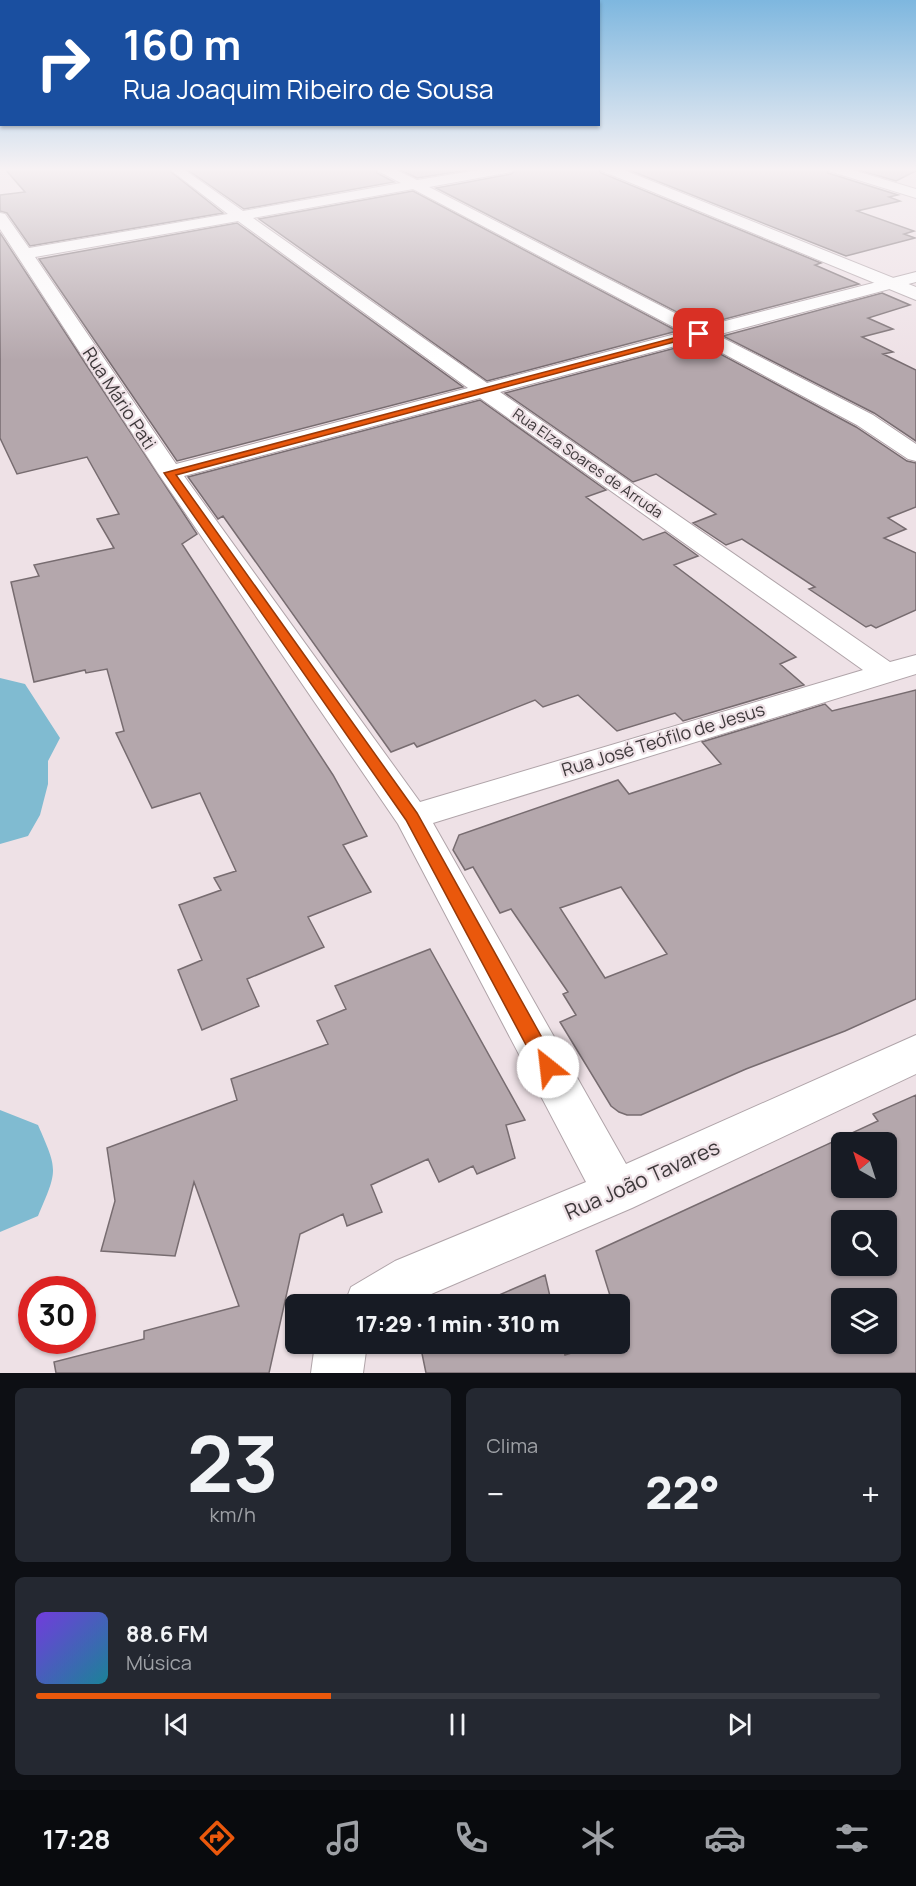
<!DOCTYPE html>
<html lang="pt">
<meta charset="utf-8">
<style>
body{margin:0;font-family:Manrope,sans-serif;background:#242831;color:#f1f3f6;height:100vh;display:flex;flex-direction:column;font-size:22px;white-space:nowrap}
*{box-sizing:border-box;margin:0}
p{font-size:20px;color:#9ea1a6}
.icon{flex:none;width:33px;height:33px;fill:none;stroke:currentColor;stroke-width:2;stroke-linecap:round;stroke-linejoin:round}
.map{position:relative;height:1373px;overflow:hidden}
.details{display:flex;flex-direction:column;gap:15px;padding:15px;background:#0d0f14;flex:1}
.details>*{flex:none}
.banner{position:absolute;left:0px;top:0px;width:600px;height:126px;box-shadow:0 2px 4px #0004;background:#1a4fa0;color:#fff;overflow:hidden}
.needle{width:39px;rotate:321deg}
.tools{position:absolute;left:831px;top:1132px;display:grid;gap:12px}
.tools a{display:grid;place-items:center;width:66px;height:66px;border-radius:9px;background:#171b24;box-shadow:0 2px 4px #0004;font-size:30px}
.speed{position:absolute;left:18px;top:1276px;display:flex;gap:12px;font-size:30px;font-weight:700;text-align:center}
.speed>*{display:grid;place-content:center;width:78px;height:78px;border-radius:50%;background:#171b24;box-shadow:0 2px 4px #0004;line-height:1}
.speed .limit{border:9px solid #d22;background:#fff;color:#111}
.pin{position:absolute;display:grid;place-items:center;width:51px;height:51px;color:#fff;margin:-26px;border-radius:12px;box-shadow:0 3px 9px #0006}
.me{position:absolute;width:66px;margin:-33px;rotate:331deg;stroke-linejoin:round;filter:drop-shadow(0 0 4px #0008)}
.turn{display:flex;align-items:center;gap:21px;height:126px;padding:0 24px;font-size:27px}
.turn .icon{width:78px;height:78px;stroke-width:2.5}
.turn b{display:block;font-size:42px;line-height:51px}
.big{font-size:45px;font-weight:800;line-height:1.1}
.details .widget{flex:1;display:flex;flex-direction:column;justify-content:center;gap:9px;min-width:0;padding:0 21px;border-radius:9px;background:#242831}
.details .dial{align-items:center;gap:0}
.dial b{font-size:78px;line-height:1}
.song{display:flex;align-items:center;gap:18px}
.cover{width:72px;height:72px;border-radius:9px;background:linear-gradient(135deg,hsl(260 70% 55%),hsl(190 70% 35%))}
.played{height:6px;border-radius:3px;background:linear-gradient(90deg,#ea580c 35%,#363941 35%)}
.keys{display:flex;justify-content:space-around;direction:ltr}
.heat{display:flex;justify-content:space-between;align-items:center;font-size:33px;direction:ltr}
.details .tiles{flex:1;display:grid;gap:15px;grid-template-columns:1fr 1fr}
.widget:last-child{grid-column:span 2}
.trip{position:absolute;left:285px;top:1294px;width:345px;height:60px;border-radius:9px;background:#171b24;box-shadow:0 2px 4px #0004;font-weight:800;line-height:60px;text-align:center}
.menu{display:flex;height:96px;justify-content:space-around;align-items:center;background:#090b0e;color:#9ea1a6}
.menu .icon{width:42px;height:42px}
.menu .on{color:#ea580c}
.menu b{font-size:27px;color:#f1f3f6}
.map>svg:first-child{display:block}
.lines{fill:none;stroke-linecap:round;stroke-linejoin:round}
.river{fill:#80bbd1;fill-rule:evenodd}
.building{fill:#b4a7ac;stroke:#776c70;stroke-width:1.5;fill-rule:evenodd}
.street-casing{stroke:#b0a4a9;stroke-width:2}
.secondary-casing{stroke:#b0a4a9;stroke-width:2}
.street{fill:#fff;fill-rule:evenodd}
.secondary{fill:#fff;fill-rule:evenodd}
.route{fill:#ea580c;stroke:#983908;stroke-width:1.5}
.labels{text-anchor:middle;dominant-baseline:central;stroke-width:4.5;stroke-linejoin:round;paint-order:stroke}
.far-street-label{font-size:15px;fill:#3d383a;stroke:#eee1e6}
.street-label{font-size:18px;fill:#3d383a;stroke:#eee1e6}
.near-street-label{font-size:21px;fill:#3d383a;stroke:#eee1e6}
</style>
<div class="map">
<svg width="916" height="1373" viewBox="0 0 916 1373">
<rect width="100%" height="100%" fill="#eee1e6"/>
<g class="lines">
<path class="river" d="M0,678L25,684L60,738L48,761V784L40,815L28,836L0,844Z
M0,1110L38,1125C58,1171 58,1169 38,1216L0,1232Z"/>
</g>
<path class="building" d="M4,168H166L223,213L30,246L7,213L0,211V195L25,192Z
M185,168H375L377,173L394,182L244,209Z
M396,168H480L417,178Z
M519,168H598L601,173L821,263L815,265L859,284L702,325L436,188L511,174Z
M624,168H825L828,173L898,195L889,197L900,201L857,211L914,231L904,234L915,238L846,256Z
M852,168H916V171L896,181Z
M413,191L677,331L487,381L259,219Z
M237,223L463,387L177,461L39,259Z
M0,233L197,534L182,544L333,775L367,836L343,845L371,892L308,917L324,947L247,979L259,1006L202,1030L178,970L202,960L179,905L221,890L214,878L236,871L200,793L152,808L116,733L124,731L107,669L86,673L85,670L34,682L11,582L39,576L34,565L114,548L97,519L119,514L87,457L17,474L0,438Z
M882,293L910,305L868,318L893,329L862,337L893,352L883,354L916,370V441L874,413L723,336Z
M698,342L856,427L907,461L916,463V507L888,518L906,529L884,538L916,553V610L876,628L871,625L866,627L809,589L815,587L742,539L726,545L693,523L716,514L656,474L633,482L505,393Z
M480,400L606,490L586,497L643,540L665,532L698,556L674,565L796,657L780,664L804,685L683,721L675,713L617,731L578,695L543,707L535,700L417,747L414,743L391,752L223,516L218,519L188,477Z
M916,690V999L845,1031L746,1069L641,1115H627L619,1112L611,1106L560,1022L576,1015L563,994L568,992L511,909L500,913L473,867L465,870L453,850L459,835L618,780L629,794L721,764L702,742L825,704L832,711ZM621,887L667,954L605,978L560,908Z
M430,949L525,1120L506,1125L515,1158L477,1174L473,1166L439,1182L428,1159L371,1185L382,1212L347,1226L343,1214L300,1234L269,1373H56L54,1362L144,1339V1331L239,1306L194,1182L175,1256L101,1251L115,1201L107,1148L237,1100L231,1079L328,1044L317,1021L346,1009L335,986Z
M916,1095V1373H426L420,1344H562L565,1355L600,1344H620V1338L622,1337L620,1328V1305H613L596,1251L878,1121L873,1114ZM842,1143H886V1188H842ZM842,1221H886V1266H842ZM842,1299H886V1344H842Z
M545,1275L552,1305H479L490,1299Z"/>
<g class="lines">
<defs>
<path id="street" d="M168,168H182L243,211L401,183L378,171L377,168H392L417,180L491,168H517L511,172L429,187L702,327L916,272V282L717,335L873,415L916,444V461L908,459L857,425L698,340L500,392L890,662L916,655V674L433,823L626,1164L916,1035V1074L632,1208L429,1295L414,1305H344L351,1287L395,1261L586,1182L398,824L158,473L0,229V213L5,214L29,248L228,214ZM413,189L683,332L487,383L253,218ZM238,221L468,388L176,464L35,257ZM480,398L863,670L420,802L184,476Z
M827,168H846L916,189V198L829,171Z
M315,1344H367L363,1373H311Z"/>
<path id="secondary" d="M600,168H619L916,287V300L602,171Z"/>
</defs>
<use href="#street" class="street-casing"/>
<use href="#secondary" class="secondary-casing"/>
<use href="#street" class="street"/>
<use href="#secondary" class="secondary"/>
</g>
<linearGradient id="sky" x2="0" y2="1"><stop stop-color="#7eb7df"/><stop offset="0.47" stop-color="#f7f2f4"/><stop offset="1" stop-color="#f7f2f4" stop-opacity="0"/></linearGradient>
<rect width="916" height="360" fill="url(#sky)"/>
<path class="route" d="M696,332L704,334L176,475L417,813L555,1061L557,1067L555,1073L548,1075L541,1073L406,820L164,473Z"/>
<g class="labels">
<g class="far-street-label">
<text transform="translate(588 463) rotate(35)">Rua Elza Soares de Arruda</text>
</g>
<g class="street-label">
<text transform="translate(120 398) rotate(57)">Rua Mário Pati</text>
<text transform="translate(663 739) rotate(-17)">Rua José Teófilo de Jesus</text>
</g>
<g class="near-street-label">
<text transform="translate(642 1179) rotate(-24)">Rua João Tavares</text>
</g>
</g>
</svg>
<div class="tools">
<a><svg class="needle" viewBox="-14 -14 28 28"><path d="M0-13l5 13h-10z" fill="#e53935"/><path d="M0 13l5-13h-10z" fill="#9ea1a6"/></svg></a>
<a><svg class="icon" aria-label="search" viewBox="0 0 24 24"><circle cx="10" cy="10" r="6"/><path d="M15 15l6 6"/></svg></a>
<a><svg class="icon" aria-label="layers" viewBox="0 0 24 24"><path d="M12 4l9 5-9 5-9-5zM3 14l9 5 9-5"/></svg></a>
</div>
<div class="speed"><div class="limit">30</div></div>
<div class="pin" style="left:699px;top:334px;background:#d93025"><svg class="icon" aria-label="arrive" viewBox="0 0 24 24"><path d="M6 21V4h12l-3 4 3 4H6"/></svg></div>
<svg class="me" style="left:548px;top:1067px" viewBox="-20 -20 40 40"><circle r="19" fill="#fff"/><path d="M0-13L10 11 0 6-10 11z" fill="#ea580c"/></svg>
<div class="trip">17:29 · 1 min · 310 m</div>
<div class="banner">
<div class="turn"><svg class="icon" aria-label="right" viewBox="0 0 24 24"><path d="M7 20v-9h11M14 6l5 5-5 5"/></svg><div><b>160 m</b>Rua Joaquim Ribeiro de Sousa</div></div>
</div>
</div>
<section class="details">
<div class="tiles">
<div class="widget dial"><b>23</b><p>km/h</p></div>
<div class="widget"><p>Clima</p>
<div class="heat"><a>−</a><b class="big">22°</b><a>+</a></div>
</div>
<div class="widget">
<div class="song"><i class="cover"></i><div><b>88.6 FM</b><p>Música</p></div></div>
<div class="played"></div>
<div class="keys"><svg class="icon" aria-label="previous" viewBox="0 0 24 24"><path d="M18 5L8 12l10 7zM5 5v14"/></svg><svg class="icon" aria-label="pause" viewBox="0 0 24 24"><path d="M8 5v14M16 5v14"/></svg><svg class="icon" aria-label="next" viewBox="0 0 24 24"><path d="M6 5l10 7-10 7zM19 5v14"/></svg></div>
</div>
</div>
</section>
<nav class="menu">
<b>17:28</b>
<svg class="icon on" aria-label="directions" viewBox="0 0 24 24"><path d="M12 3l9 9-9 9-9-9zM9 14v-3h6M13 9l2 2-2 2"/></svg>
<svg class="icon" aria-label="music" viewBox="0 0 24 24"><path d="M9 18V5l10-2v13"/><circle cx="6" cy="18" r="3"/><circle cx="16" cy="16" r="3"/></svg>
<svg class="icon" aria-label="phone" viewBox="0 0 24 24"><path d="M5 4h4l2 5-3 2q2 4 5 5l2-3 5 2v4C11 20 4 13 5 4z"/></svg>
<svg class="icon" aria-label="climate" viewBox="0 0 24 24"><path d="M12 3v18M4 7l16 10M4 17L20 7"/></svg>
<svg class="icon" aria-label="car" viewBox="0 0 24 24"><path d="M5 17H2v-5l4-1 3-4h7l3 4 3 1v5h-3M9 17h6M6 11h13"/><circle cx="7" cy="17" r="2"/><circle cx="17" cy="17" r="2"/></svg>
<svg class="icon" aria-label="filters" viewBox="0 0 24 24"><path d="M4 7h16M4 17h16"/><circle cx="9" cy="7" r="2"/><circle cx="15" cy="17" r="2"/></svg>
</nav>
